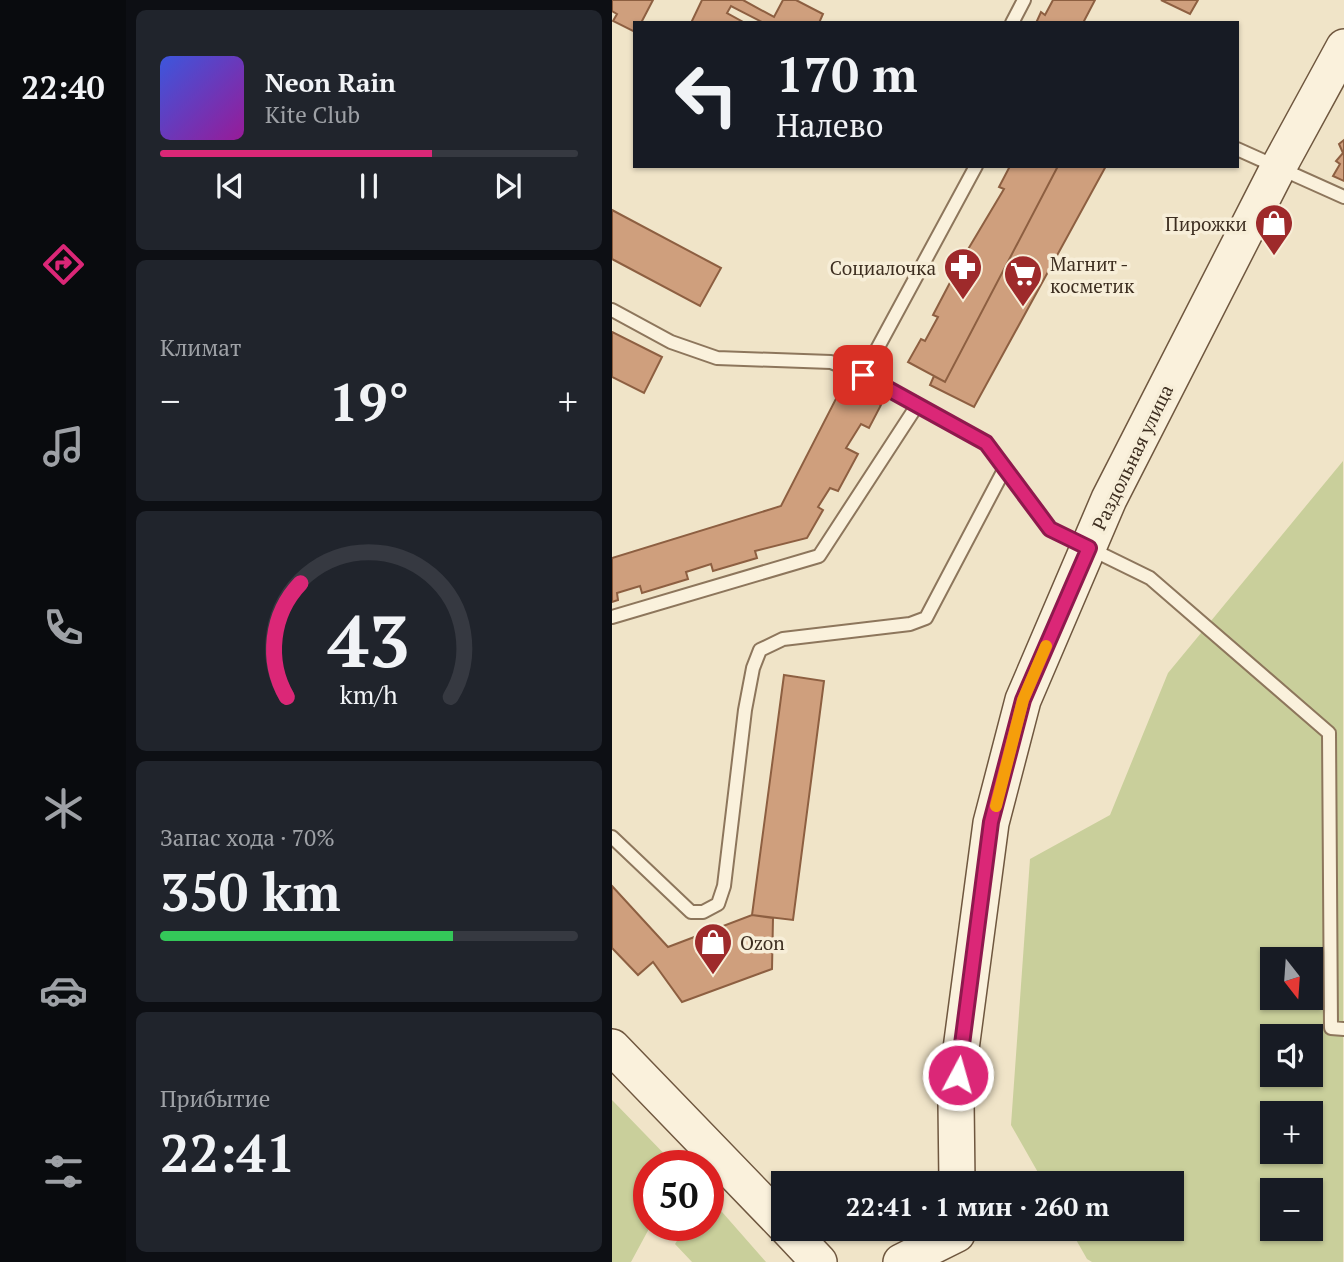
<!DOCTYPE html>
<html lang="ru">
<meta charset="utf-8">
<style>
body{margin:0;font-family:"PT Serif",serif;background:#20242c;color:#f1f3f6;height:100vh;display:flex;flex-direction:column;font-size:26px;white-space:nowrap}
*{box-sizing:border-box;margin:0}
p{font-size:23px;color:#9ea1a6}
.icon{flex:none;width:38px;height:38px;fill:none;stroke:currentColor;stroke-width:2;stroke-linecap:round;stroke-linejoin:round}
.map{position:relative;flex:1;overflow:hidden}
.drawer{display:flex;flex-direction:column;gap:10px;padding:10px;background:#0d0f14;width:486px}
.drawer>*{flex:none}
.guide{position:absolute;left:21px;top:21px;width:606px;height:147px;border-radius:0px;box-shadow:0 2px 5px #0004;background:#171b24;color:#f1f3f6;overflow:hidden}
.needle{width:46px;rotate:163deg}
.controls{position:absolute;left:648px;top:947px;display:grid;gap:14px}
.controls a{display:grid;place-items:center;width:63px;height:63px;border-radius:0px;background:#171b24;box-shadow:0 2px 5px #0004;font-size:35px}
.speed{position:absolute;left:21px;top:1150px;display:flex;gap:14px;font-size:35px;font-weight:700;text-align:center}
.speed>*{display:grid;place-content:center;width:91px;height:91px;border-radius:50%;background:#171b24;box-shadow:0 2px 5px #0004;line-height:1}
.speed .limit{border:10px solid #d22;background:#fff;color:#111}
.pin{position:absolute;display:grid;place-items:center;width:60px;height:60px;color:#fff;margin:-30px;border-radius:14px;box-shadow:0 4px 10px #0006}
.me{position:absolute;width:77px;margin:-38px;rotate:6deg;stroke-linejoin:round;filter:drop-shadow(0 0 5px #0008)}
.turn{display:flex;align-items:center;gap:24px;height:147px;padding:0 28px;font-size:32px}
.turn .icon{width:91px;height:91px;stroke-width:2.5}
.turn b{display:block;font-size:49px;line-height:60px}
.big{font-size:52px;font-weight:700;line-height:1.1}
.drawer .card{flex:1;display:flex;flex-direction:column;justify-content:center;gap:10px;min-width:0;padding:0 24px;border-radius:10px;background:#20242c}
.drawer .dial{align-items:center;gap:0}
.dial svg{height:182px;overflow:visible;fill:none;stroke:#363941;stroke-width:7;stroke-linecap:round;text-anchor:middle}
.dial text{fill:#f1f3f6;stroke:none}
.song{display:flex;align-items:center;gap:21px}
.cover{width:84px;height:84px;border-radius:10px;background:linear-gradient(135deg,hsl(230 70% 55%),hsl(300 70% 35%))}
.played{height:7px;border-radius:4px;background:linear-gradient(90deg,#db2777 65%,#363941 65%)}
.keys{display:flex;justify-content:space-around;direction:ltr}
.heat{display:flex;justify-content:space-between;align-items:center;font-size:38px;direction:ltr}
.charge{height:10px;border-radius:5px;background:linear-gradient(90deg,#34c759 70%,#363941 0)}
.trip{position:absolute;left:159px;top:1171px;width:413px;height:70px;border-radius:0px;background:#171b24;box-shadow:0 2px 5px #0004;font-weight:700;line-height:70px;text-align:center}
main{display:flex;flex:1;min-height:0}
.tabs{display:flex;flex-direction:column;width:126px;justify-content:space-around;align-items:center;background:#090b0e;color:#9ea1a6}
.tabs .icon{width:49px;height:49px}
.tabs .active{color:#db2777}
.tabs b{font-size:32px;color:#f1f3f6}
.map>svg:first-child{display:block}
.green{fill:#c9cf9b;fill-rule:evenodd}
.building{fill:#cf9f7d;stroke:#8d5f41;stroke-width:2}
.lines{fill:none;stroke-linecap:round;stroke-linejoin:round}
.lane-casing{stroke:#8d765c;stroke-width:16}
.secondary-casing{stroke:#6f573f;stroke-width:38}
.lane{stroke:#faf1dc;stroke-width:12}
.secondary{stroke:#faf1dc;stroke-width:35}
.route-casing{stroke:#8e194d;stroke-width:18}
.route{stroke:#db2777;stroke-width:12}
.slow{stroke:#f59e0b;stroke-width:12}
.labels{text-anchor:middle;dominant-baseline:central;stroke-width:7;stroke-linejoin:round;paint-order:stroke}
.poi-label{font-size:19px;fill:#3d2e20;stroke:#f7eed8;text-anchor:end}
.street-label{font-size:19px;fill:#3d2e20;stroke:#f7eed8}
</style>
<main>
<nav class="tabs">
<b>22:40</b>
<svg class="icon active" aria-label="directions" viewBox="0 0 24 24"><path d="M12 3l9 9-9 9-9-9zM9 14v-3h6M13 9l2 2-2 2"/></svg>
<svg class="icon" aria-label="music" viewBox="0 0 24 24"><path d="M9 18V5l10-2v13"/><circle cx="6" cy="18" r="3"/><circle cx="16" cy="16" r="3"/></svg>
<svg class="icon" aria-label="phone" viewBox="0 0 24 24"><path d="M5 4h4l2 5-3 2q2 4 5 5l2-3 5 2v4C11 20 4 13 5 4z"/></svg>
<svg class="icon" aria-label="climate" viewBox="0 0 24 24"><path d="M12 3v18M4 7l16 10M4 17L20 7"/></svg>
<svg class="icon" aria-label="car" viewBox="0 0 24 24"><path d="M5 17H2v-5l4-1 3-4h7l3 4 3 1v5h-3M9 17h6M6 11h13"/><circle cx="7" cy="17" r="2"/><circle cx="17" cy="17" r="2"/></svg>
<svg class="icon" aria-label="filters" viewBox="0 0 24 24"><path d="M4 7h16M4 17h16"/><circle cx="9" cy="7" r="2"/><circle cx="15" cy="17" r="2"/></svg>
</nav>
<section class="drawer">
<div class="card">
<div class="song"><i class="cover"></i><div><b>Neon Rain</b><p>Kite Club</p></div></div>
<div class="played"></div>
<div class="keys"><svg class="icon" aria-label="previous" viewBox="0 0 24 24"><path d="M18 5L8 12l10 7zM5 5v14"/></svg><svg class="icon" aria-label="pause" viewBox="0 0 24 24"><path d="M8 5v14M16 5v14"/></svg><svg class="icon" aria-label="next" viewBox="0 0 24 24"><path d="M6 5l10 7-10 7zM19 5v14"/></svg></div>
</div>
<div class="card"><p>Климат</p>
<div class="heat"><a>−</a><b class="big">19°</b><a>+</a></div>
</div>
<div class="card dial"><svg viewBox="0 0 100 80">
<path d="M14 69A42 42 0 1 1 86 69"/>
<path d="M14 69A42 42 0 0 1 20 19" stroke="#db2777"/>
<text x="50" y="56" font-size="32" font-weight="700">43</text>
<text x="50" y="72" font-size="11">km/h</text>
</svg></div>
<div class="card"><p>Запас хода · 70%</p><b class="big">350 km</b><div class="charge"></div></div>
<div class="card"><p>Прибытие</p><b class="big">22:41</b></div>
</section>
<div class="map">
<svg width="732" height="1262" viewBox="0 0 732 1262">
<rect width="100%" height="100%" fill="#f0e4c8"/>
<path class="green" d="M731,461V1262H480L475,1259L458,1229L560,1228V1183H432L399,1125L418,859L498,815L556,673ZM660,959H698V998H660ZM660,1036H698V1074H660ZM660,1113H698V1152H660ZM660,1190H698V1228H660Z
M0,1100L63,1165L37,1166V1225H39L19,1262H0Z
M96,1196L154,1262H80L63,1244L75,1225H96Z"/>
<path class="building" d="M0,0H41L29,23H23V32L1,21L5,14L0,11Z
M90,0H131L162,17L171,0H184L211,14L207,23H152L119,6L115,13L133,23H79Z
M441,0H483L471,23H424L429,12L433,15Z
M549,0H586L578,14Z
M732,140V181L721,176L728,164L724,161L731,153L727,144Z
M398,166H446L333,382L296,362L309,339L313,341L326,317L321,315L342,275L347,278L360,253L355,251L392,189L387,187Z
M446,166H494L362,407L318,385L322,376L333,382Z
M0,210L109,268L88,306L0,259Z
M0,332L50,357L32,393L0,377Z
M231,385L269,405L257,428L249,424L234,448L246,454L226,491L218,488L206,507L211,510L195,538L143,551L145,558L101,571L99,564L74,572L76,579L30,593L28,586L5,593L6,600L0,602V558L169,506Z
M172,675L212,681L181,920L140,915Z
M0,886L56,947L140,915L161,918L160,969L70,1002L41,962L26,975L0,948Z"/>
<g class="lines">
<defs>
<path id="lane" d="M400,23L412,0
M625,149L732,197
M0,310L59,342L105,358L219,362L251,375L374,443L438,529L538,578L717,733L719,1028L732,1029
M251,375L364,166
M0,617L207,556L304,407
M0,837L79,912H91L106,904L112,886L133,710L141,668L148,650L171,639L298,624L314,618L393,468"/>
<path id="secondary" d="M0,1047L172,1225
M345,1183L344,1102L349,1049L379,823L411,700L497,499L666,168L732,47
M175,1228L207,1262
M289,1262L345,1234"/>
</defs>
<use href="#lane" class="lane-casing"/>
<use href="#secondary" class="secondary-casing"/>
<use href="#lane" class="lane"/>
<use href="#secondary" class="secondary"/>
</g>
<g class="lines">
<defs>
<path id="route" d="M251,375L374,443L438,529L477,548L411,700L379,822L346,1075"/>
</defs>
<use href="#route" class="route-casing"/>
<use href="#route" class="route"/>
<path class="slow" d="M384,806L411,700L434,646"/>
</g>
<defs>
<symbol id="shop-pin" viewBox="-11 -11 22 30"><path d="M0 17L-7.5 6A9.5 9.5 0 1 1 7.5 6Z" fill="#9e2a2b" stroke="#f7eed8"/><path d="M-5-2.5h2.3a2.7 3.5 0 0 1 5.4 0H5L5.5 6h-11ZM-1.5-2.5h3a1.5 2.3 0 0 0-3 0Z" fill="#fff"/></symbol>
<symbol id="pharmacy-pin" viewBox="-11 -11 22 30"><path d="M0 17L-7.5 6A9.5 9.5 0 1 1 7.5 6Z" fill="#9e2a2b" stroke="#f7eed8"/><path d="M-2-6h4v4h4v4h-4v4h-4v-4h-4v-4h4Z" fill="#fff"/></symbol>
<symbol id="supermarket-pin" viewBox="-11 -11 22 30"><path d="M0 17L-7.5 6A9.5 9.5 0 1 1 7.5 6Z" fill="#9e2a2b" stroke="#f7eed8"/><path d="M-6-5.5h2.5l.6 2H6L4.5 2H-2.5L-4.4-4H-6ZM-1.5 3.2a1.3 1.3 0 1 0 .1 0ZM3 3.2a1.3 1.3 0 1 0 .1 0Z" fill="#fff"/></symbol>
</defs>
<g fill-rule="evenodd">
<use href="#shop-pin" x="640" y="201" width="44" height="60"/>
<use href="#pharmacy-pin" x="329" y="245" width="44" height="60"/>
<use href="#supermarket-pin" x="389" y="252" width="44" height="60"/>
<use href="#shop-pin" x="79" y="920" width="44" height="60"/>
</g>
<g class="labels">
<g class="poi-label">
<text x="635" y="223">Пирожки</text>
<text x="438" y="263" text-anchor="start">Магнит -<tspan x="438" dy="22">косметик</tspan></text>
<text x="324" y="267">Социалочка</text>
<text x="128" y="942" text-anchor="start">Ozon</text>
</g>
<g class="street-label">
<text transform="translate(520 457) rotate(-64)">Раздольная улица</text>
</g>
</g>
</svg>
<div class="controls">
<a><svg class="needle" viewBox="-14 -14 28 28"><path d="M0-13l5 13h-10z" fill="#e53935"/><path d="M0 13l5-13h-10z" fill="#9ea1a6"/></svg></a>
<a><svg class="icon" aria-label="sound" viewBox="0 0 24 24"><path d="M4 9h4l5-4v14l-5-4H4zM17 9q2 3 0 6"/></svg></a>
<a>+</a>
<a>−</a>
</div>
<div class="speed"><div class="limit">50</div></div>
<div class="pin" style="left:251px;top:375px;background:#d93025"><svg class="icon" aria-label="arrive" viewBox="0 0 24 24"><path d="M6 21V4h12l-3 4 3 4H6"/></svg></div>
<svg class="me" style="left:346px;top:1075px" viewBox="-20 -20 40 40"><circle r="17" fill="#db2777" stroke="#fff" stroke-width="3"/><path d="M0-11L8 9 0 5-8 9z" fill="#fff"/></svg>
<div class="trip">22:41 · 1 мин · 260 m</div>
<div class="guide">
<div class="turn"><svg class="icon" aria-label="left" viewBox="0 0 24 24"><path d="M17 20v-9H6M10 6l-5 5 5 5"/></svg><div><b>170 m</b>Налево</div></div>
</div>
</div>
</main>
